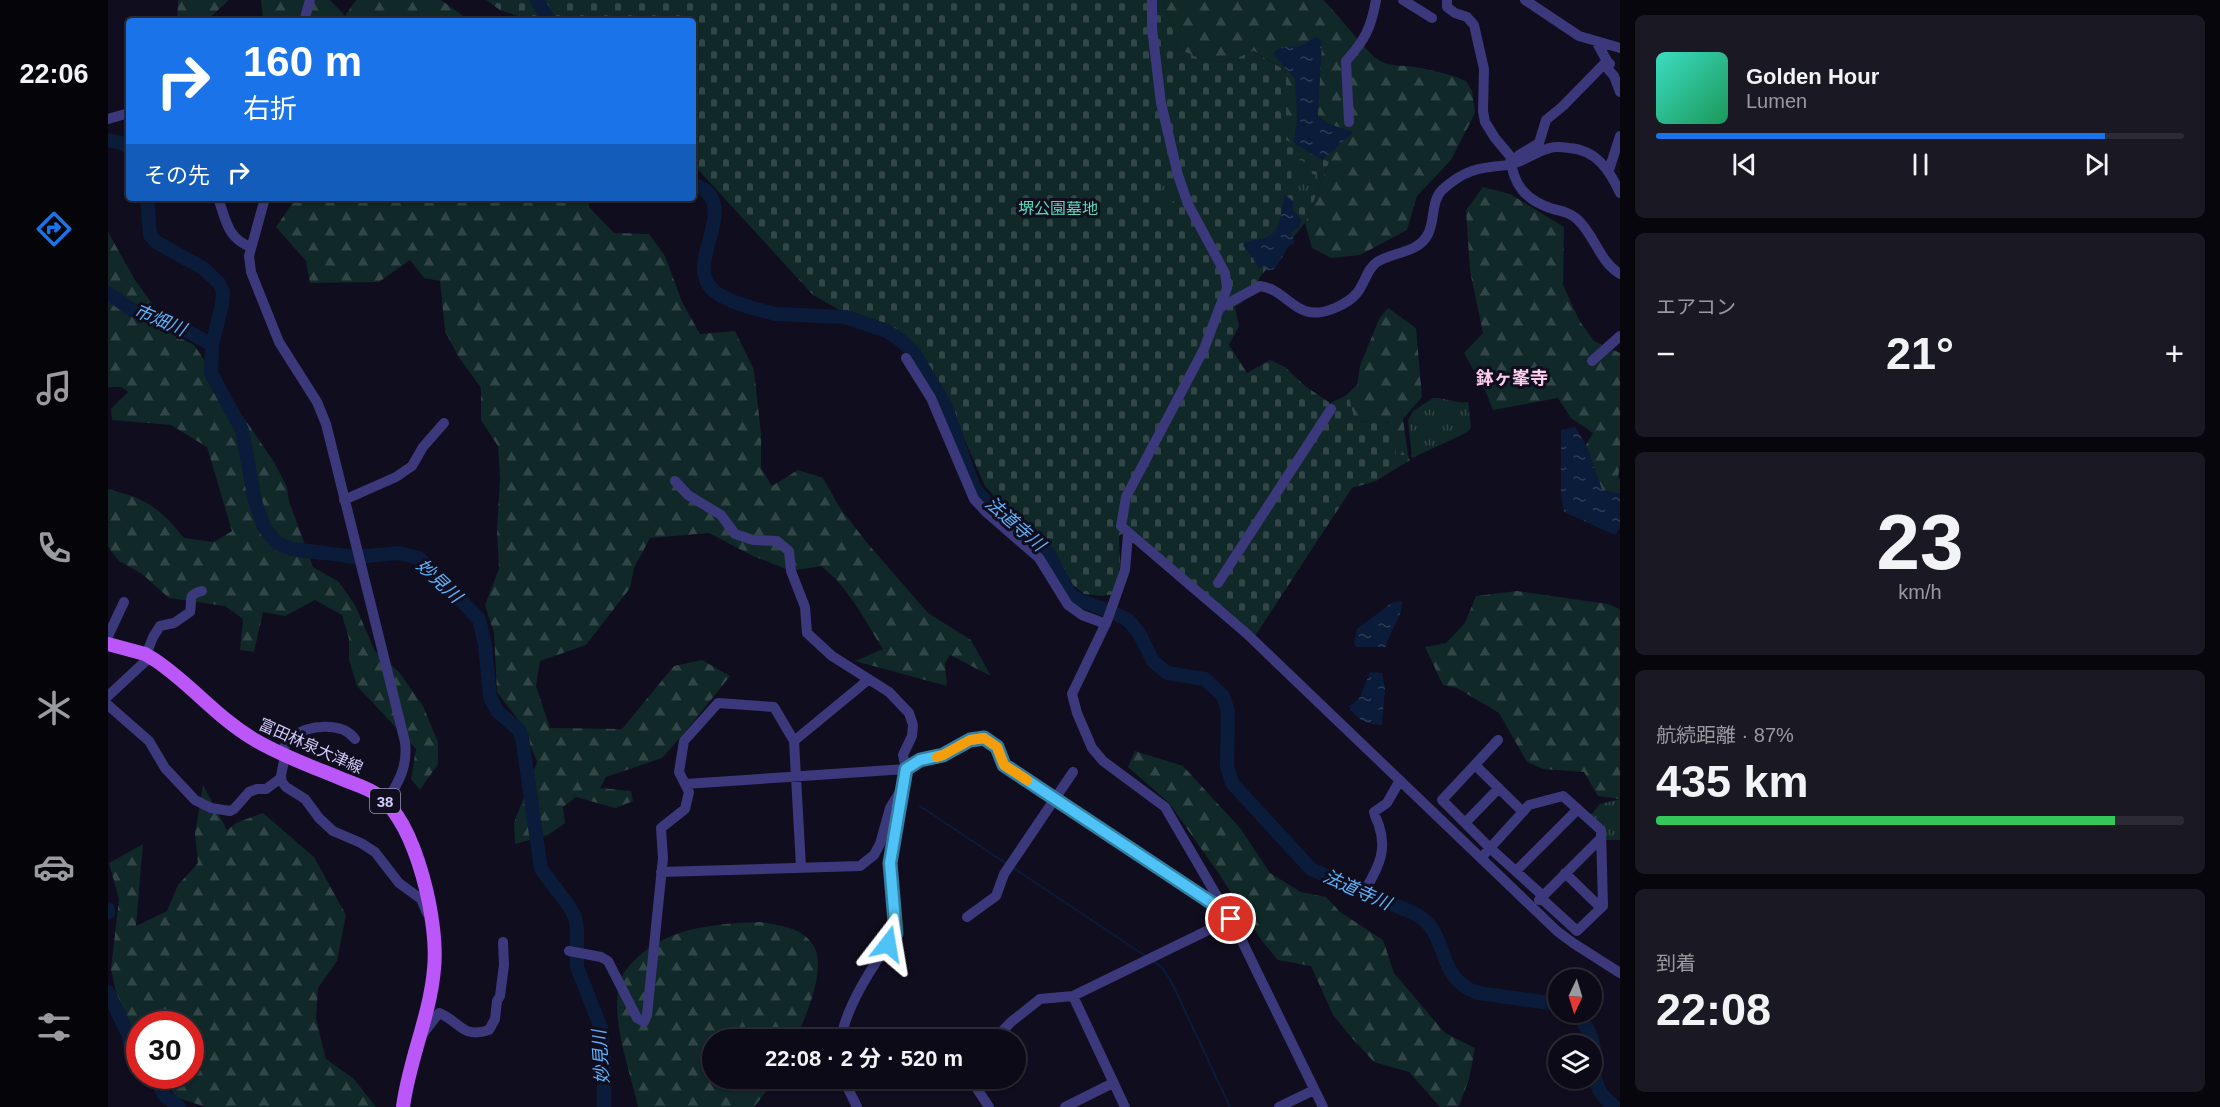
<!DOCTYPE html>
<html lang="ja">
<meta charset="utf-8">
<style>
body{margin:0;font-family:Helvetica,"Noto Sans JP",sans-serif;background:#1a1823;color:#f1f3f6;height:100vh;display:flex;flex-direction:column;font-size:22px;white-space:nowrap}
*{box-sizing:border-box;margin:0}
p{font-size:20px;color:#9a9aa1}
.icon{flex:none;width:33px;height:33px;fill:none;stroke:currentColor;stroke-width:2;stroke-linecap:round;stroke-linejoin:round}
.map{position:relative;flex:1;overflow:hidden}
.panel{display:flex;flex-direction:column;gap:15px;padding:15px;background:#07060c;width:600px}
.panel>*{flex:none}
.guide{position:absolute;left:18px;top:18px;width:570px;height:183px;border-radius:6px;box-shadow:0 2px 4px #0004,0 0 0 2px #2c2b35;background:#1a73e8;color:#fff;overflow:hidden}
.needle{width:39px;rotate:184deg}
.buttons{position:absolute;left:1440px;top:969px;display:grid;gap:12px}
.buttons a{display:grid;place-items:center;width:54px;height:54px;border-radius:50%;background:#0c0a16;box-shadow:0 2px 4px #0004,0 0 0 2px #2c2b35;font-size:30px}
.speed{position:absolute;left:18px;top:1011px;display:flex;gap:12px;font-size:30px;font-weight:700;text-align:center}
.speed>*{display:grid;place-content:center;width:78px;height:78px;border-radius:50%;background:#0c0a16;box-shadow:0 2px 4px #0004,0 0 0 2px #2c2b35;line-height:1}
.speed .limit{border:9px solid #d22;background:#fff;color:#111}
.pin{position:absolute;display:grid;place-items:center;width:51px;height:51px;color:#fff;margin:-26px;border:3px solid #fff;border-radius:50%;box-shadow:0 2px 6px #0007}
.me{position:absolute;width:66px;margin:-33px;rotate:14deg;stroke-linejoin:round;filter:drop-shadow(0 0 4px #0008)}
.turn{display:flex;align-items:center;gap:21px;height:126px;padding:0 18px;font-size:27px}
.turn .icon{width:78px;height:78px;stroke-width:2.5}
.turn b{display:block;font-size:42px;line-height:51px}
.then{display:flex;align-items:center;height:57px;padding:0 18px;background:#0003;gap:12px;font-size:22px}
.big{font-size:45px;font-weight:700;line-height:1.1}
.panel .widget{flex:1;display:flex;flex-direction:column;justify-content:center;gap:9px;min-width:0;padding:0 21px;border-radius:9px;background:#1a1823}
.panel .dial{align-items:center;gap:0}
.dial b{font-size:78px;line-height:1}
.song{display:flex;align-items:center;gap:18px}
.cover{width:72px;height:72px;border-radius:9px;background:linear-gradient(135deg,hsl(170 70% 55%),hsl(150 70% 35%))}
.played{height:6px;border-radius:3px;background:linear-gradient(90deg,#1a73e8 85%,#2c2b35 85%)}
.keys{display:flex;justify-content:space-around;direction:ltr}
.heat{display:flex;justify-content:space-between;align-items:center;font-size:33px;direction:ltr}
.charge{height:9px;border-radius:4px;background:linear-gradient(90deg,#34c759 87%,#2c2b35 0)}
.trip{position:absolute;left:594px;top:1029px;width:324px;height:60px;border-radius:30px;background:#0c0a16;box-shadow:0 2px 4px #0004,0 0 0 2px #2c2b35;font-weight:700;line-height:60px;text-align:center}
main{display:flex;flex:1;min-height:0}
.tabs{display:flex;flex-direction:column;width:108px;justify-content:space-around;align-items:center;background:#050409;color:#9a9aa1}
.tabs .icon{width:42px;height:42px}
.tabs .selected{color:#1a73e8}
.tabs b{font-size:27px;color:#f1f3f6}
.map>svg:first-child{display:block}
.forest{fill:url(#forest-firs)}
.cemetery{fill:url(#cemetery-stones)}
.park{fill:url(#park-tufts)}
.water{fill:url(#water-ripples)}
.lines{fill:none;stroke-linecap:round;stroke-linejoin:round}
.stream{stroke:#0a1c39;stroke-width:2}
.river{stroke:#0a1c39;stroke-width:14}
.minor{stroke:#3b397b;stroke-width:10}
.major{stroke:#bb57f9;stroke-width:14}
.route-casing{stroke:#337fa1;stroke-width:15}
.route{stroke:#4fc3f7;stroke-width:10}
.slow{stroke:#f59e0b;stroke-width:10}
.labels{text-anchor:middle;dominant-baseline:central;stroke-width:6;stroke-linejoin:round;paint-order:stroke}
.shield{fill:#100d1e;stroke:#9792ba;stroke-width:1.5}
.shield-label{font-size:15px;font-weight:bold;fill:#d1cbfd}
.park-label{font-size:16px;fill:#5bdab9;stroke:#100d1e}
.street-label{font-size:16px;fill:#d1cbfd;stroke:#100d1e}
.water-label{font-size:18px;font-style:italic;fill:#5db2f9;stroke:#100d1e}
.neighbourhood-label{font-size:18px;font-weight:bold;fill:#fdcdec;stroke:#100d1e}
</style>
<main>
<nav class="tabs">
<b>22:06</b>
<svg class="icon selected" aria-label="directions" viewBox="0 0 24 24"><path d="M12 3l9 9-9 9-9-9zM9 14v-3h6M13 9l2 2-2 2"/></svg>
<svg class="icon" aria-label="music" viewBox="0 0 24 24"><path d="M9 18V5l10-2v13"/><circle cx="6" cy="18" r="3"/><circle cx="16" cy="16" r="3"/></svg>
<svg class="icon" aria-label="phone" viewBox="0 0 24 24"><path d="M5 4h4l2 5-3 2q2 4 5 5l2-3 5 2v4C11 20 4 13 5 4z"/></svg>
<svg class="icon" aria-label="climate" viewBox="0 0 24 24"><path d="M12 3v18M4 7l16 10M4 17L20 7"/></svg>
<svg class="icon" aria-label="car" viewBox="0 0 24 24"><path d="M5 17H2v-5l4-1 3-4h7l3 4 3 1v5h-3M9 17h6M6 11h13"/><circle cx="7" cy="17" r="2"/><circle cx="17" cy="17" r="2"/></svg>
<svg class="icon" aria-label="filters" viewBox="0 0 24 24"><path d="M4 7h16M4 17h16"/><circle cx="9" cy="7" r="2"/><circle cx="15" cy="17" r="2"/></svg>
</nav>
<div class="map">
<svg width="1512" height="1107" viewBox="0 0 1512 1107">
<defs>
<pattern id="forest-firs" width="22" height="20" patternUnits="userSpaceOnUse" patternTransform="scale(1.5)"><rect width="22" height="20" fill="#102827"/><path d="M5 1l3.5 6h-7zM16 11l3.5 6h-7z" fill="#324647"/></pattern>
<pattern id="cemetery-stones" width="16" height="16" patternUnits="userSpaceOnUse" patternTransform="scale(1.5)"><rect width="16" height="16" fill="#102827"/><path d="M2 7V4a2 2 0 0 1 4 0v3zM10 15v-3a2 2 0 0 1 4 0v3z" fill="#324647"/></pattern>
<pattern id="park-tufts" width="24" height="20" patternUnits="userSpaceOnUse" patternTransform="scale(1.5)"><rect width="24" height="20" fill="#102827"/><path d="M3 7l-1-3M5 7V3M7 7l1-3M15 17l-1-3M17 17v-4M19 17l1-3" fill="none" stroke="#324647"/></pattern>
<pattern id="water-ripples" width="26" height="14" patternUnits="userSpaceOnUse" patternTransform="scale(1.5)"><rect width="26" height="14" fill="#0a1c39"/><path d="M2 4q2-2 4 0t4 0M15 11q2-2 4 0t4 0" fill="none" stroke="#2d3c57"/></pattern>
</defs>
<rect width="100%" height="100%" fill="#100d1e"/>
<path class="forest" d="M70,0H121L98,21H69Z
M153,0H222L237,16L248,0H333L362,21H152L155,19Z
M1055,0H1215C1229,12 1261,56 1272,61C1285,67 1299,65 1313,68C1329,71 1344,75 1358,81L1364,91L1367,113L1343,160L1309,196L1299,230L1252,255L1223,258L1204,248L1197,223L1221,162L1178,141V71L1146,51C1112,66 1104,65 1071,49Z
M1375,187L1402,194L1456,227L1455,285L1471,320L1486,341L1512,353V464L1510,478L1512,479V494L1494,490L1478,445L1485,433L1463,418L1450,398L1385,410L1378,392L1356,353L1375,333L1362,271L1358,210Z
M188,198H481V207L506,233L541,234L557,256L574,302L592,334L627,331L646,370L653,434V468L664,486L690,470L715,478L732,508L760,544L820,613L863,640L883,676L842,655L837,663L839,686L747,661L775,649C757,621 740,586 713,566L683,571L645,556L601,533L542,538L526,568L522,588L478,645L432,661L428,686L442,728L514,729L566,666L594,660L622,676L578,731L554,758L498,777L492,788L523,791L525,801L507,808L468,797L455,807L457,823L440,835L407,844L406,823L429,762L415,726L389,692L386,633L377,605L391,569L389,530L392,478L390,446L373,420V388L350,356L337,331L332,281L316,278L302,260L271,282L202,283L198,261L168,227Z
M0,232L27,280L68,336L86,345L166,462L179,487L181,501L205,567L231,582L247,605L267,651L291,672L315,706L330,742V764L312,790L303,779L308,749L249,686L241,660V639L234,615L207,600L177,616L155,612L146,652L132,650L135,619L117,606L61,598L34,574L11,561L0,547V489C39,499 51,507 76,538L106,542L124,531L99,447L63,425L4,420L3,409L20,392L13,387H0Z
M1280,308L1308,328L1314,397L1295,419L1300,455H1288L1280,422L1251,421L1245,415L1241,397L1237,396L1249,385L1252,366L1271,319Z
M1409,591L1500,604L1512,609V799L1490,796L1476,772L1435,769L1419,762L1391,713L1349,688L1335,685L1317,647L1338,643L1357,623L1368,596Z
M1027,751L1075,766L1132,828L1162,873L1193,892L1218,897L1232,912L1275,940L1286,973L1337,1033L1367,1048L1361,1079L1351,1106L1332,1107L1301,1072L1266,1062L1243,1037L1225,1015L1203,966L1170,960L1154,941L1111,874L1061,803L1020,767Z
M95,785L119,830L128,823L155,813L206,857L238,915L229,961L210,988L208,1019L218,1059L246,1079L268,1107H98L67,1097L56,1076H82V1024H32L31,1041L14,1018L3,970L11,899L1,863L35,844L28,926L59,911L70,885L90,863L87,834Z
M652,922C670,925 691,927 703,942C722,964 697,1017 688,1039L604,1040V1078L668,1079L646,1107H530C522,1071 503,1022 511,985C513,974 523,963 531,956C565,926 609,924 652,922Z"/>
<path class="cemetery" d="M378,0H1055L1071,49C1104,65 1112,66 1145,51L1178,71V140L1221,162L1197,223L1151,278V283L1133,290L1135,302L1127,307L1131,326L1121,345L1139,373L1162,360L1177,367L1197,386L1222,403L1237,396H1241L1245,415L1251,421C1262,423 1274,417 1284,426L1288,455H1300L1302,460L1268,481L1244,488L1147,636L1023,528L1011,536L1012,566L1006,594L995,596L976,594L965,585L943,548L892,503L877,486L838,397L813,354L779,330L735,312L705,295L585,164V21H424L392,10Z"/>
<path class="park" d="M1187,156L1201,165L1204,174L1208,175L1204,191L1197,195L1187,191C1182,181 1183,169 1185,157Z
M1063,178L1067,203L1058,204L1052,181Z
M1325,398C1337,397 1348,404 1360,402L1363,428L1358,433L1304,458L1300,420L1305,411Z
M1512,799V840H1496L1482,816L1492,804Z"/>
<path class="water" d="M1208,37L1211,38L1214,43L1210,116L1221,124L1243,131L1245,133L1214,160L1186,143L1189,118L1187,79L1166,55L1167,51L1174,47L1192,46Z
M1177,195L1185,201V210L1193,219L1192,226L1183,233L1187,242L1181,246L1167,269L1159,271L1158,267L1151,268L1135,245C1140,240 1146,240 1153,239C1176,234 1171,212 1177,195Z
M1467,427L1478,445L1494,490L1512,494V528L1507,535L1456,512L1453,496V430Z
M1294,601C1294,619 1282,630 1278,647H1248L1246,643L1249,629L1285,602Z
M1262,672L1274,673L1277,688L1274,725C1257,724 1250,720 1241,707L1252,697Z"/>
<g class="lines">
<path class="stream" d="M812,806L899,864
M904,867L1039,957
M1046,962L1054,967L1064,983L1122,1107"/>
<path class="river" d="M429,0L441,21
M0,140L17,144L21,149
M585,184C589,186 594,188 597,190C626,214 579,262 603,288C616,302 649,309 667,314L737,317L779,331L795,342L808,356L838,407L864,483L870,493L886,510L940,553L962,594L971,600L1004,612L1020,620L1031,633L1045,661L1059,673L1097,679L1115,696L1120,711L1119,766L1124,783L1203,869L1303,912C1307,914 1312,916 1315,919C1341,940 1329,979 1370,993L1450,1004
M39,198L42,235L48,242L95,268L111,283L115,292L114,305L104,345L103,373L134,430L147,501L156,527L169,543L184,549L248,557L291,553L311,558L371,619L377,645L382,697L389,711L411,730L414,737L433,869L461,906L467,917L469,929V967L493,1028L496,1059V1107
M0,293L24,310L55,317L104,345
M0,909V913
M0,992L21,1036L23,1053L32,1060
M1465,1012C1481,1025 1487,1042 1487,1062C1487,1068 1486,1075 1488,1081C1490,1092 1499,1101 1507,1107
M47,1076L56,1095L71,1107"/>
<path class="minor" d="M1044,0V28L1053,103L1070,175L1080,204L1117,273L1119,288L1096,349L1018,497L1013,526L1138,633L1449,931L1465,943L1512,973
M1295,0L1324,18
M1339,0V7L1347,13L1359,17L1366,25L1376,69L1375,111L1377,122L1387,138L1402,156C1405,185 1417,200 1445,209C1454,211 1463,213 1470,220C1487,236 1491,261 1512,274
M1417,0L1471,36L1512,48
M196,21L202,0
M1499,61L1502,64L1498,67L1506,76L1512,92
M0,119L21,113
M1241,122L1238,61C1257,40 1263,28 1268,0
M1411,155L1431,143L1438,120L1455,106L1499,61L1488,41
M1501,170L1512,136
M110,198C118,219 119,239 143,247
M157,198L141,256L143,272L171,342L209,402L218,424L297,742C300,766 291,782 278,802
M1113,307L1152,286C1182,290 1187,325 1227,308C1234,305 1244,299 1249,293C1257,283 1259,269 1269,262C1285,252 1311,253 1320,234C1327,221 1323,201 1334,190C1357,169 1370,168 1400,165C1414,163 1428,151 1442,148C1448,146 1455,147 1461,148C1488,150 1501,169 1512,193
M798,358L823,398L866,499L878,512L931,558L960,605L974,615L998,624
M1484,361L1512,336
M567,481L580,495L613,515L627,534L645,540L669,541L681,551L683,571L697,607L699,633L724,656L781,692L801,713L805,725L804,736L795,755L798,769L577,784
M236,500L288,477L304,466L315,447L336,423
M1020,534L1017,570L999,621L964,694L969,713L984,748L995,761L1057,807L1117,910
M1110,583L1223,409
M0,636L16,602
M38,655L45,637L52,626L66,623L82,612C85,599 78,595 94,591
M0,696L42,657
M0,705L41,741L57,768L87,800L103,808L122,811L126,809L141,792L149,789H158L173,778
M1390,740L1334,800L1382,848L1435,896
M172,753C176,748 179,742 184,737C200,725 234,721 247,739
M177,755L173,776L174,782L178,787L197,799L211,818L225,831L253,843L267,852L291,883L313,899L319,913
M1367,765L1415,812
M1357,823L1391,788
M1373,858L1421,805L1455,796L1493,830L1495,906L1469,931L1433,898
M693,867L686,741L760,680
M1408,871L1470,809
M553,872L752,866L766,855L772,844L782,808L791,793
M1457,873L1493,908
M1260,885C1271,866 1279,849 1271,826C1270,821 1267,818 1266,812L1279,803L1292,780
M1431,900L1493,838
M859,917L888,896L896,874L965,772
M461,951L493,957L500,961L529,1018L536,1022L539,1015L555,858L553,828L577,809L581,792L571,772L576,741L610,703L666,707L686,741
M965,996L1017,1107
M314,1035L331,1013C352,1021 353,1039 381,1030L387,1019L389,1001L392,996L396,965L395,942
M733,1040C737,1007 768,960 788,934L782,863L798,769L811,760L835,755L862,739L876,738L889,747L896,765L1119,913L1131,935L1215,1107
M886,1040L903,1022L932,999L965,996L1123,919
M735,1078L749,1107
M862,1078L881,1107
M957,1107L1005,1083
M1171,1107L1206,1090"/>
<path class="major" d="M0,644L37,654L47,660C83,684 108,717 147,740C174,756 205,767 234,779C246,784 261,788 271,796C309,824 331,924 326,969C322,1016 301,1060 295,1107"/>
</g>
<g class="lines">
<defs>
<path id="route" d="M780,944L788,934L782,863L798,769L812,760L835,755L862,740L876,738L889,747L896,765L1119,913L1123,919"/>
</defs>
<use href="#route" class="route-casing"/>
<use href="#route" class="route"/>
<path class="slow" d="M829,757L835,755L862,740L876,738L889,747L896,765L919,780"/>
</g>
<g class="labels">
<rect class="shield" x="262" y="789" width="30" height="24" rx="4.5"/>
<g class="shield-label">
<text x="277" y="801">38</text>
</g>
<g class="park-label">
<text x="950" y="208">堺公園墓地</text>
</g>
<g class="street-label">
<text transform="translate(203 746) rotate(24)">富田林泉大津線</text>
</g>
<g class="water-label">
<text transform="translate(52 320) rotate(23)">市畑川</text>
<text transform="translate(907 524) rotate(41)">法道寺川</text>
<text transform="translate(331 581) rotate(43)">妙見川</text>
<text transform="translate(1249 890) rotate(24)">法道寺川</text>
<text transform="translate(493 1057) rotate(-94)">妙見川</text>
</g>
<g class="neighbourhood-label">
<text x="1404" y="378">鉢ヶ峯寺</text>
</g>
</g>
</svg>
<div class="buttons">
<a><svg class="needle" viewBox="-14 -14 28 28"><path d="M0-13l5 13h-10z" fill="#e53935"/><path d="M0 13l5-13h-10z" fill="#9a9aa1"/></svg></a>
<a><svg class="icon" aria-label="layers" viewBox="0 0 24 24"><path d="M12 4l9 5-9 5-9-5zM3 14l9 5 9-5"/></svg></a>
</div>
<div class="speed"><div class="limit">30</div></div>
<div class="pin" style="left:1123px;top:919px;background:#d93025"><svg class="icon" aria-label="arrive" viewBox="0 0 24 24"><path d="M6 21V4h12l-3 4 3 4H6"/></svg></div>
<svg class="me" style="left:780px;top:944px" viewBox="-20 -20 40 40"><path d="M0-17L14 15 0 8-14 15z" fill="#4fc3f7" stroke="#fff" stroke-width="4"/></svg>
<div class="trip">22:08 · 2 分 · 520 m</div>
<div class="guide">
<div class="turn"><svg class="icon" aria-label="right" viewBox="0 0 24 24"><path d="M7 20v-9h11M14 6l5 5-5 5"/></svg><div><b>160 m</b>右折</div></div>
<div class="then">その先<svg class="icon" aria-label="right" viewBox="0 0 24 24"><path d="M7 20v-9h11M14 6l5 5-5 5"/></svg></div>
</div>
</div>
<section class="panel">
<div class="widget">
<div class="song"><i class="cover"></i><div><b>Golden Hour</b><p>Lumen</p></div></div>
<div class="played"></div>
<div class="keys"><svg class="icon" aria-label="previous" viewBox="0 0 24 24"><path d="M18 5L8 12l10 7zM5 5v14"/></svg><svg class="icon" aria-label="pause" viewBox="0 0 24 24"><path d="M8 5v14M16 5v14"/></svg><svg class="icon" aria-label="next" viewBox="0 0 24 24"><path d="M6 5l10 7-10 7zM19 5v14"/></svg></div>
</div>
<div class="widget"><p>エアコン</p>
<div class="heat"><a>−</a><b class="big">21°</b><a>+</a></div>
</div>
<div class="widget dial"><b>23</b><p>km/h</p></div>
<div class="widget"><p>航続距離 · 87%</p><b class="big">435 km</b><div class="charge"></div></div>
<div class="widget"><p>到着</p><b class="big">22:08</b></div>
</section>
</main>
